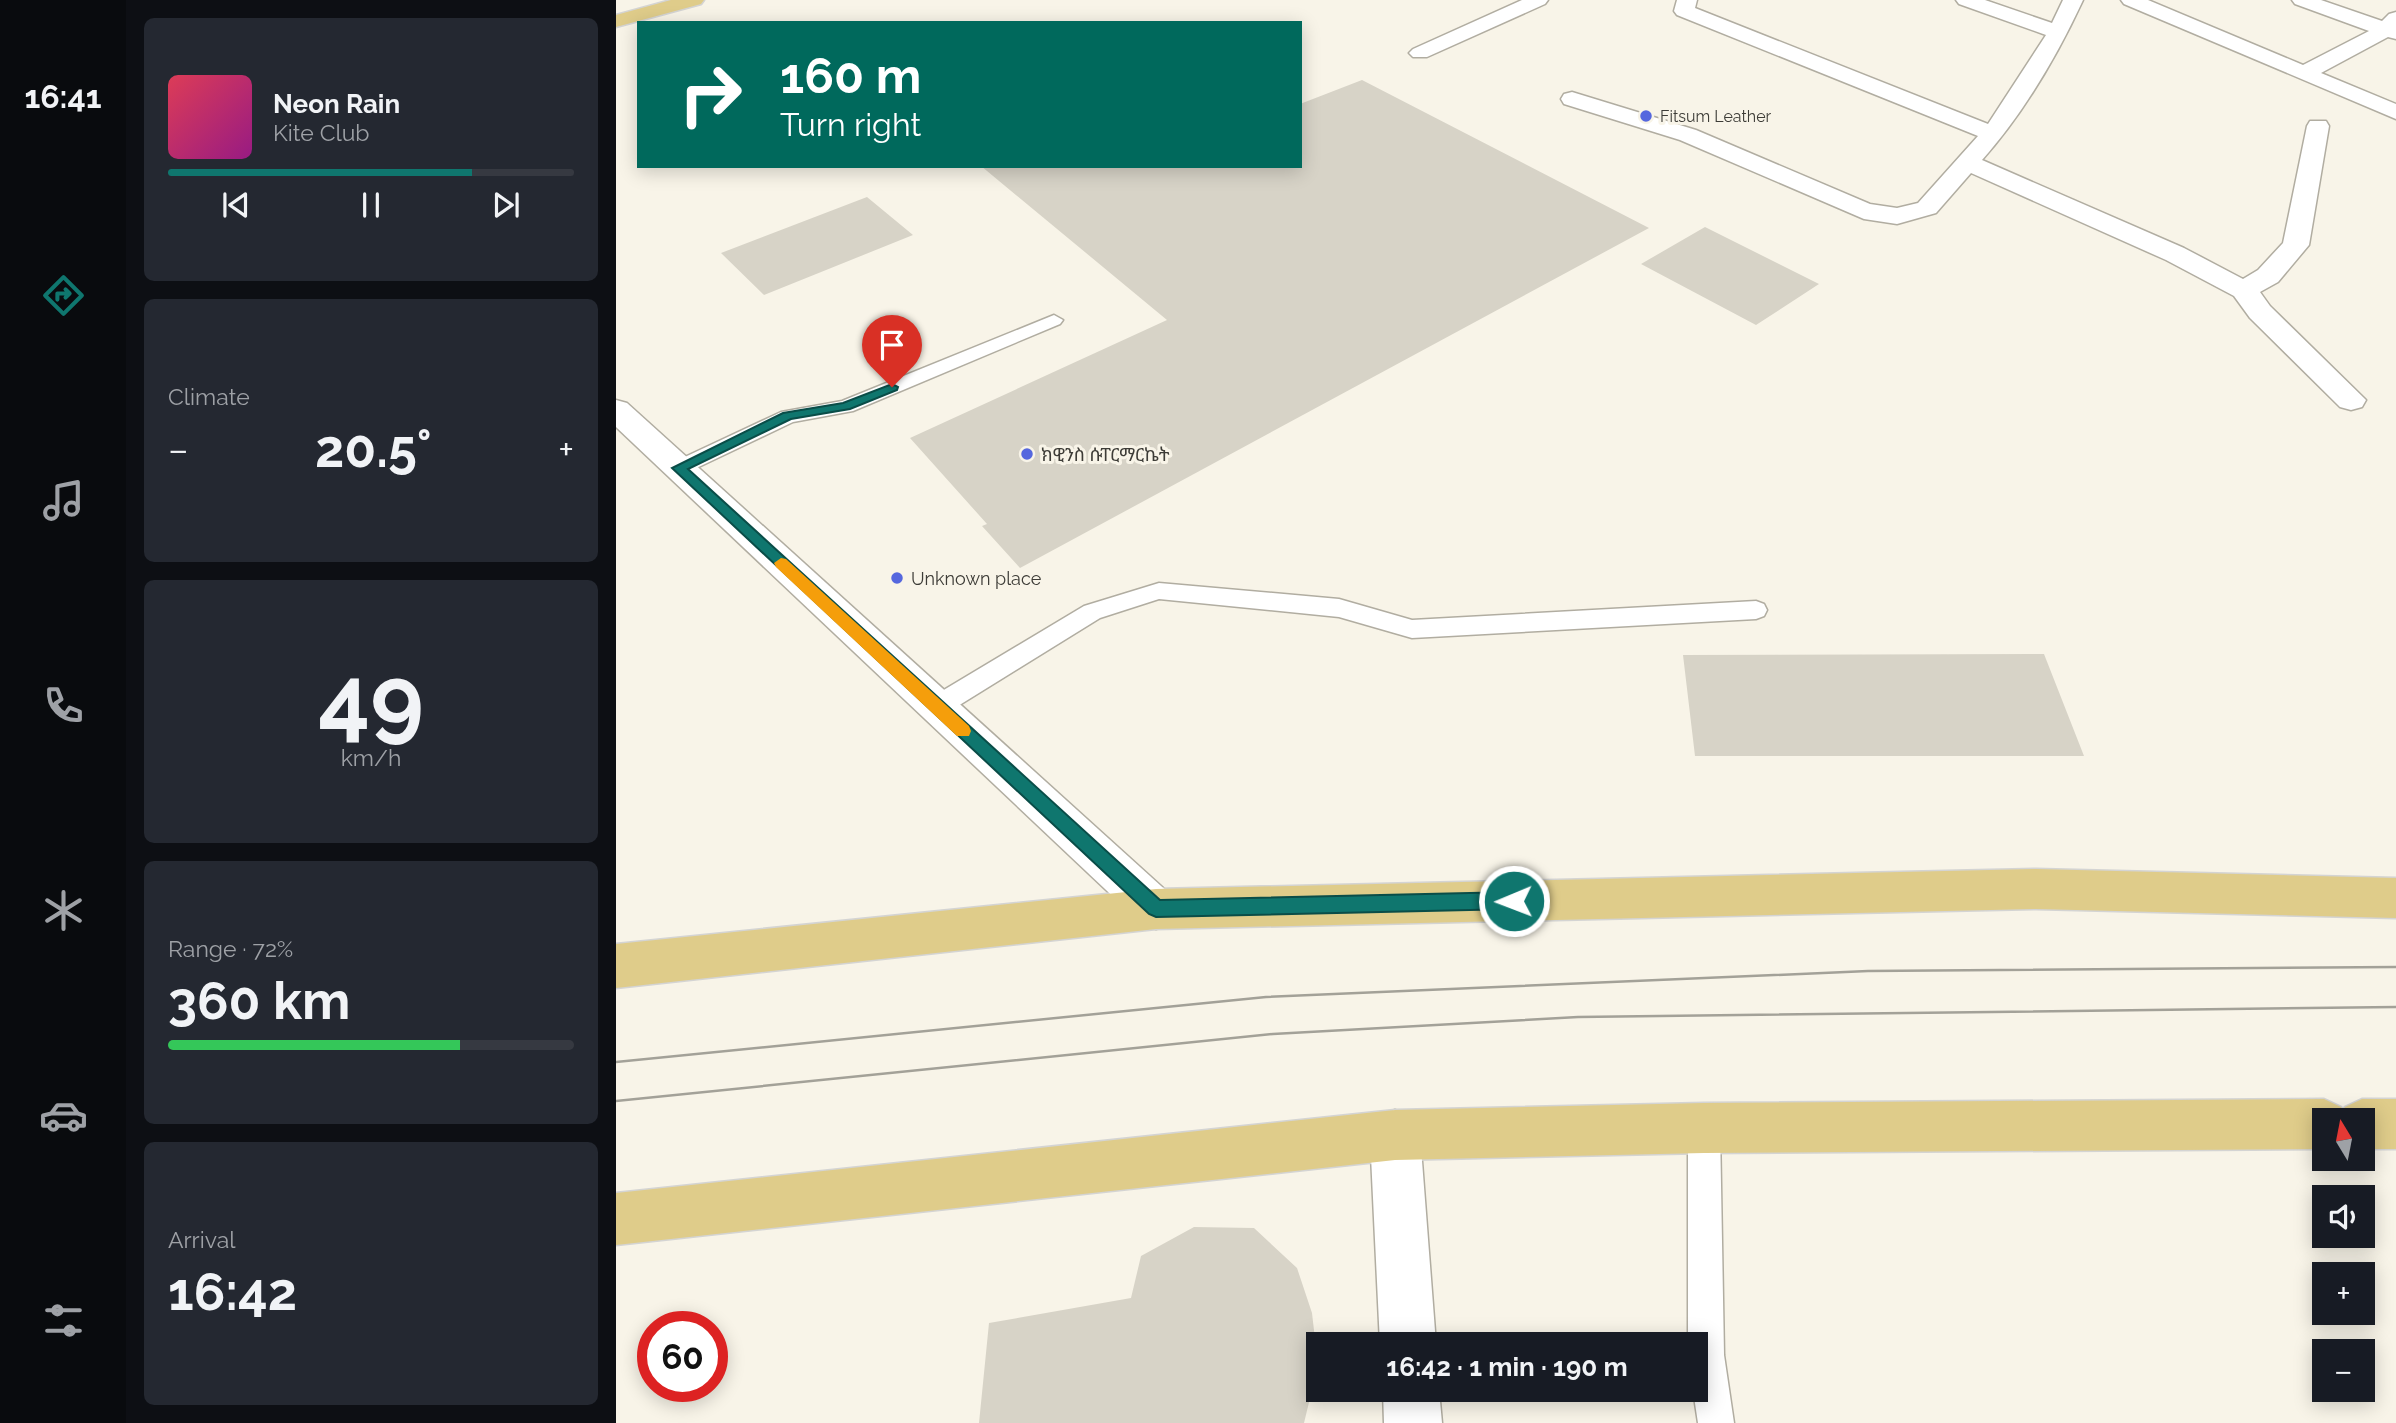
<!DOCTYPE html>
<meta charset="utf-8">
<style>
body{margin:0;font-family:Raleway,"Noto Sans Ethiopic",sans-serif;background:#242831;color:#f1f3f6;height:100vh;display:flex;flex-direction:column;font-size:26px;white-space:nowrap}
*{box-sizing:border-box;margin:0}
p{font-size:23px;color:#9ea1a6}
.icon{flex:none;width:38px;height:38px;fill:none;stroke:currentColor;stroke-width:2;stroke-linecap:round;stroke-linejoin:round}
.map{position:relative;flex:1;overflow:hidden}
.panel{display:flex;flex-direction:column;gap:18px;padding:18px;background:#0d0f14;width:490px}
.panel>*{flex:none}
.hud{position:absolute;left:21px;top:21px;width:665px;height:147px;border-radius:0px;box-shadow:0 4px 18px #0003;background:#00695c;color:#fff;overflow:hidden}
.needle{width:46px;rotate:350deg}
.buttons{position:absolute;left:1696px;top:1108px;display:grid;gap:14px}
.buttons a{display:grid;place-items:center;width:63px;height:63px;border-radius:0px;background:#171b24;box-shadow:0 4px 18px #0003;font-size:35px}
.speed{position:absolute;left:21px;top:1311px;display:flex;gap:14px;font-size:35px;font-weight:700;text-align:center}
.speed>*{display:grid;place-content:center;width:91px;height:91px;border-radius:50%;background:#171b24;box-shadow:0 4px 18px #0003;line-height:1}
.speed .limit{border:10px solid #d22;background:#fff;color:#111}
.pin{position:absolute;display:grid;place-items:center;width:60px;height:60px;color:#fff;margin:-72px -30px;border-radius:50% 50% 50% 0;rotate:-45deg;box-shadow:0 0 7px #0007}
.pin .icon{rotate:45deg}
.me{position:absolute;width:77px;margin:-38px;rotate:269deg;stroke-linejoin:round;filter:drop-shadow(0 0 5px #0008)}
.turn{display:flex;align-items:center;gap:24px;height:147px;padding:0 28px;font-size:32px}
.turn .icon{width:91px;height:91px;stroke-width:2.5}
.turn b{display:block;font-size:49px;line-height:60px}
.big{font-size:52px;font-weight:700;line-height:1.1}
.panel .widget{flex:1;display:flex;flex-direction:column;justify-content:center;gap:10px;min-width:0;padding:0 24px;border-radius:10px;background:#242831}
.panel .dial{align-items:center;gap:0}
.dial b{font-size:91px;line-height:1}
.song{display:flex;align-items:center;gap:21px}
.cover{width:84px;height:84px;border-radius:10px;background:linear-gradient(135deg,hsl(350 70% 55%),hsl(310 70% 35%))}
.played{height:7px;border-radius:4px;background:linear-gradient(90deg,#0f766e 75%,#363941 75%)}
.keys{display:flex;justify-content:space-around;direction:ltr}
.heat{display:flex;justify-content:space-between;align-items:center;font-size:38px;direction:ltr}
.charge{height:10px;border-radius:5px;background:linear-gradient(90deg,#34c759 72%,#363941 0)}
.trip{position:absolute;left:690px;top:1332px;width:402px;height:70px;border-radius:0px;background:#171b24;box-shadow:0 4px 18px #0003;font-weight:700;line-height:70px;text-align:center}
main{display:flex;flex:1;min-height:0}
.tabs{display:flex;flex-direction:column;width:126px;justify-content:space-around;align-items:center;background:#090b0e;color:#9ea1a6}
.tabs .icon{width:49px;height:49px}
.tabs .active{color:#0f766e}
.tabs b{font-size:32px;color:#f1f3f6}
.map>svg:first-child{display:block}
.building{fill:#d7d3c7}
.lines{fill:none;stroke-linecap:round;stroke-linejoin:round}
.service-casing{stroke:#b1ada1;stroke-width:3}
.minor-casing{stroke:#b1ada1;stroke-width:3}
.tertiary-casing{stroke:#b1ada1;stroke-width:3}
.primary-casing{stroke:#d4d4d3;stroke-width:3}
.service{fill:#fff;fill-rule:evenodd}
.minor{fill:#fff;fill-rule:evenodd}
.tertiary{fill:#fff;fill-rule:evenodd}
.primary{fill:#dfcc8a;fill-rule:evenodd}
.tram{stroke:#a3a198;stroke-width:2.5}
.route{fill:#0f766e;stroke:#0a4d48;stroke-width:2}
.slow{fill:#f59e0b}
.poi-dot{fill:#5567de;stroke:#f8f4e8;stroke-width:2.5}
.labels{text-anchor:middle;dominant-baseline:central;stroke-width:6;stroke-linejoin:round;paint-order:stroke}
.far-poi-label{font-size:16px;fill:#3d3c37;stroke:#f8f4e8;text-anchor:start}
.poi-label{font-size:18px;fill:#3d3c37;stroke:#f8f4e8;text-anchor:start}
</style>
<main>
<nav class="tabs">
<b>16:41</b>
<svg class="icon active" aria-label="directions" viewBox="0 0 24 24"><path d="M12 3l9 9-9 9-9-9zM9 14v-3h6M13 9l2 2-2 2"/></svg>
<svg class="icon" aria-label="music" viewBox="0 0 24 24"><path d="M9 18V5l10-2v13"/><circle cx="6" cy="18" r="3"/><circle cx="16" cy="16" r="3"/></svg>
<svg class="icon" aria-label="phone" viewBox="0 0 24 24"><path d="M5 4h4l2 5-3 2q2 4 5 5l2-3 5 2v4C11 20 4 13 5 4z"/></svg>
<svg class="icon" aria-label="climate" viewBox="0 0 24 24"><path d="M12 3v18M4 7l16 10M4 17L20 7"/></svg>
<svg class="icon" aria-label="car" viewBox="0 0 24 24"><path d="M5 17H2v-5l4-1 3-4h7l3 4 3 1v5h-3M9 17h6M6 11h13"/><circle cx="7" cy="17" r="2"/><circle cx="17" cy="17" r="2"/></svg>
<svg class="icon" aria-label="filters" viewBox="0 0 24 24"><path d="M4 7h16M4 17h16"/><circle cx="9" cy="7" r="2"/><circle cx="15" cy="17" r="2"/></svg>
</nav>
<section class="panel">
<div class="widget">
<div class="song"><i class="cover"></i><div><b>Neon Rain</b><p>Kite Club</p></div></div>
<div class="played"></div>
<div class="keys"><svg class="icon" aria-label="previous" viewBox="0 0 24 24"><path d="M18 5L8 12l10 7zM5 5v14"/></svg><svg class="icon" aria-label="pause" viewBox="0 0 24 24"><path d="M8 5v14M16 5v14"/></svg><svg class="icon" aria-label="next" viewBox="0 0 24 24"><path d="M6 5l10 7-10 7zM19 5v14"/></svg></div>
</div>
<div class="widget"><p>Climate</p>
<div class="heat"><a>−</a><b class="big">20.5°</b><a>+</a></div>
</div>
<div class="widget dial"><b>49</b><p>km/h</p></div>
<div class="widget"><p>Range · 72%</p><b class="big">360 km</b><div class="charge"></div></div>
<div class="widget"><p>Arrival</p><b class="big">16:42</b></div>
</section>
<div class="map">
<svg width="1780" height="1423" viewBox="0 0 1780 1423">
<rect width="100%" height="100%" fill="#f8f4e8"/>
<path class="building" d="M746,80L1033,228L404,568L366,526L371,524L294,438L551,320L365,166H684V104Z
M251,197L297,235L148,295L105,253Z
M1089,227L1203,284L1140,325L1025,264Z
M1428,654L1468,756H1079L1067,655Z
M578,1227L638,1228L681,1268L696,1313L702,1365L688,1423H363L373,1323L515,1298L525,1256Z"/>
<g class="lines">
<defs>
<path id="service" d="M438,315L447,320L444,324L237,411L177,422L70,473H56L53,468L56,463L165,412L226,401Z
M543,583L723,599L796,620L1140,601L1148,604L1151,610L1148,616L1140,619L796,638L723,617L543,599L484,618L329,714L320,717L311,714L308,707L311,700L468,606Z
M1088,1112L1099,1117L1104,1128L1108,1355L1118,1423H1082L1077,1390H1080V1344H1072V1128L1077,1117Z"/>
<path id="minor" d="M906,0H932L929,4L811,57H797L793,53L797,49Z
M1061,0H1081L1079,8L1372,124L1430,35L1343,4L1340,0H1369L1436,23L1447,0H1467C1441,56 1407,114 1366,160L1568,248L1627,279L1642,270L1667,243L1691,126L1694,121H1710L1713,126L1693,245L1662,282L1644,292L1654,306L1750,400L1746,407L1735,410L1724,407L1634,318L1618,296L1550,260L1355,173L1320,213L1281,224L1248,219L1064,140L948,104L945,99L948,94L956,92L1080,130L1254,204L1281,208L1302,203L1362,136L1061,15L1058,11Z
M1505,0H1532L1687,65L1753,31L1679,4L1676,0H1705L1766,21L1773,14L1780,12V39L1772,37L1705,73L1780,104V119L1508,4Z
M779,1110L797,1117L804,1135L820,1344H764L754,1135L761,1117Z
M767,1390H823L826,1423H768Z"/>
<path id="tertiary" d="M0,400L11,403L555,895L562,909L555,923L540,929L525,923L0,427Z"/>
<path id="primary" d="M55,0H88L85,4L0,27V15Z
M1420,869L1780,878V918L1420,909L540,929L0,988V944L540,889Z
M1708,1099L1725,1107L1727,1110L1729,1107L1746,1099H1780V1149H1746V1120H1708V1149L1088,1153L779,1160L0,1245V1193L779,1110L1088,1103Z"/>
</defs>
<use href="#service" class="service-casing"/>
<use href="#minor" class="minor-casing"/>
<use href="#tertiary" class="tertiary-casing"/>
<use href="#primary" class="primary-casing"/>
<use href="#service" class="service"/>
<use href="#minor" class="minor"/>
<use href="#tertiary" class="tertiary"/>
<use href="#primary" class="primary"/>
<path class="tram" d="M0,1062L650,997L1252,971L1780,967
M0,1101L657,1034L962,1017L1780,1007"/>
</g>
<path class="route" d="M276,384L282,387L281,390L234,409L175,419L72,469L544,900L898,892L904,895L907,901L904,907L898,909L540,917L533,914L56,468L167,413L227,403Z"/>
<path class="slow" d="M165,558L170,559L353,726L355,731L353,736H341L160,567L158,563Z"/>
<g class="poi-dot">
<circle cx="1030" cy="116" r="7"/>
<circle cx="411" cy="454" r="7"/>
<circle cx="281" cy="578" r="7"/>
</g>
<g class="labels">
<g class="far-poi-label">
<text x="1044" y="116">Fitsum Leather</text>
</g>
<g class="poi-label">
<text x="425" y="454">ክዊንስ ሱፐርማርኬት</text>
<text x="295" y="578">Unknown place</text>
</g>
</g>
</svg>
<div class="buttons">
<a><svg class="needle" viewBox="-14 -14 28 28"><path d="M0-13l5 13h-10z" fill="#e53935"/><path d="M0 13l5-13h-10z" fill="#9ea1a6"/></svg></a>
<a><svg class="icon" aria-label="sound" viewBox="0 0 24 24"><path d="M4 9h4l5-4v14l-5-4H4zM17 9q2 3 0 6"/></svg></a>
<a>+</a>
<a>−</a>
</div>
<div class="speed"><div class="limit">60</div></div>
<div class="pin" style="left:276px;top:387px;background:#d93025"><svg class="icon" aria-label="arrive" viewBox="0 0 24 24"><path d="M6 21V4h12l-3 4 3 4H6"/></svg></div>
<svg class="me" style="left:898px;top:901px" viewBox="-20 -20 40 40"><circle r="17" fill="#0f766e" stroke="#fff" stroke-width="3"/><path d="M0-11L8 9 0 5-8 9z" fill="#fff"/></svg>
<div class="trip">16:42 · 1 min · 190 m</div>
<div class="hud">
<div class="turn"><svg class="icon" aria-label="right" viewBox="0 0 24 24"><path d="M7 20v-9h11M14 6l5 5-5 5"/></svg><div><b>160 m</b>Turn right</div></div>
</div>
</div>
</main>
